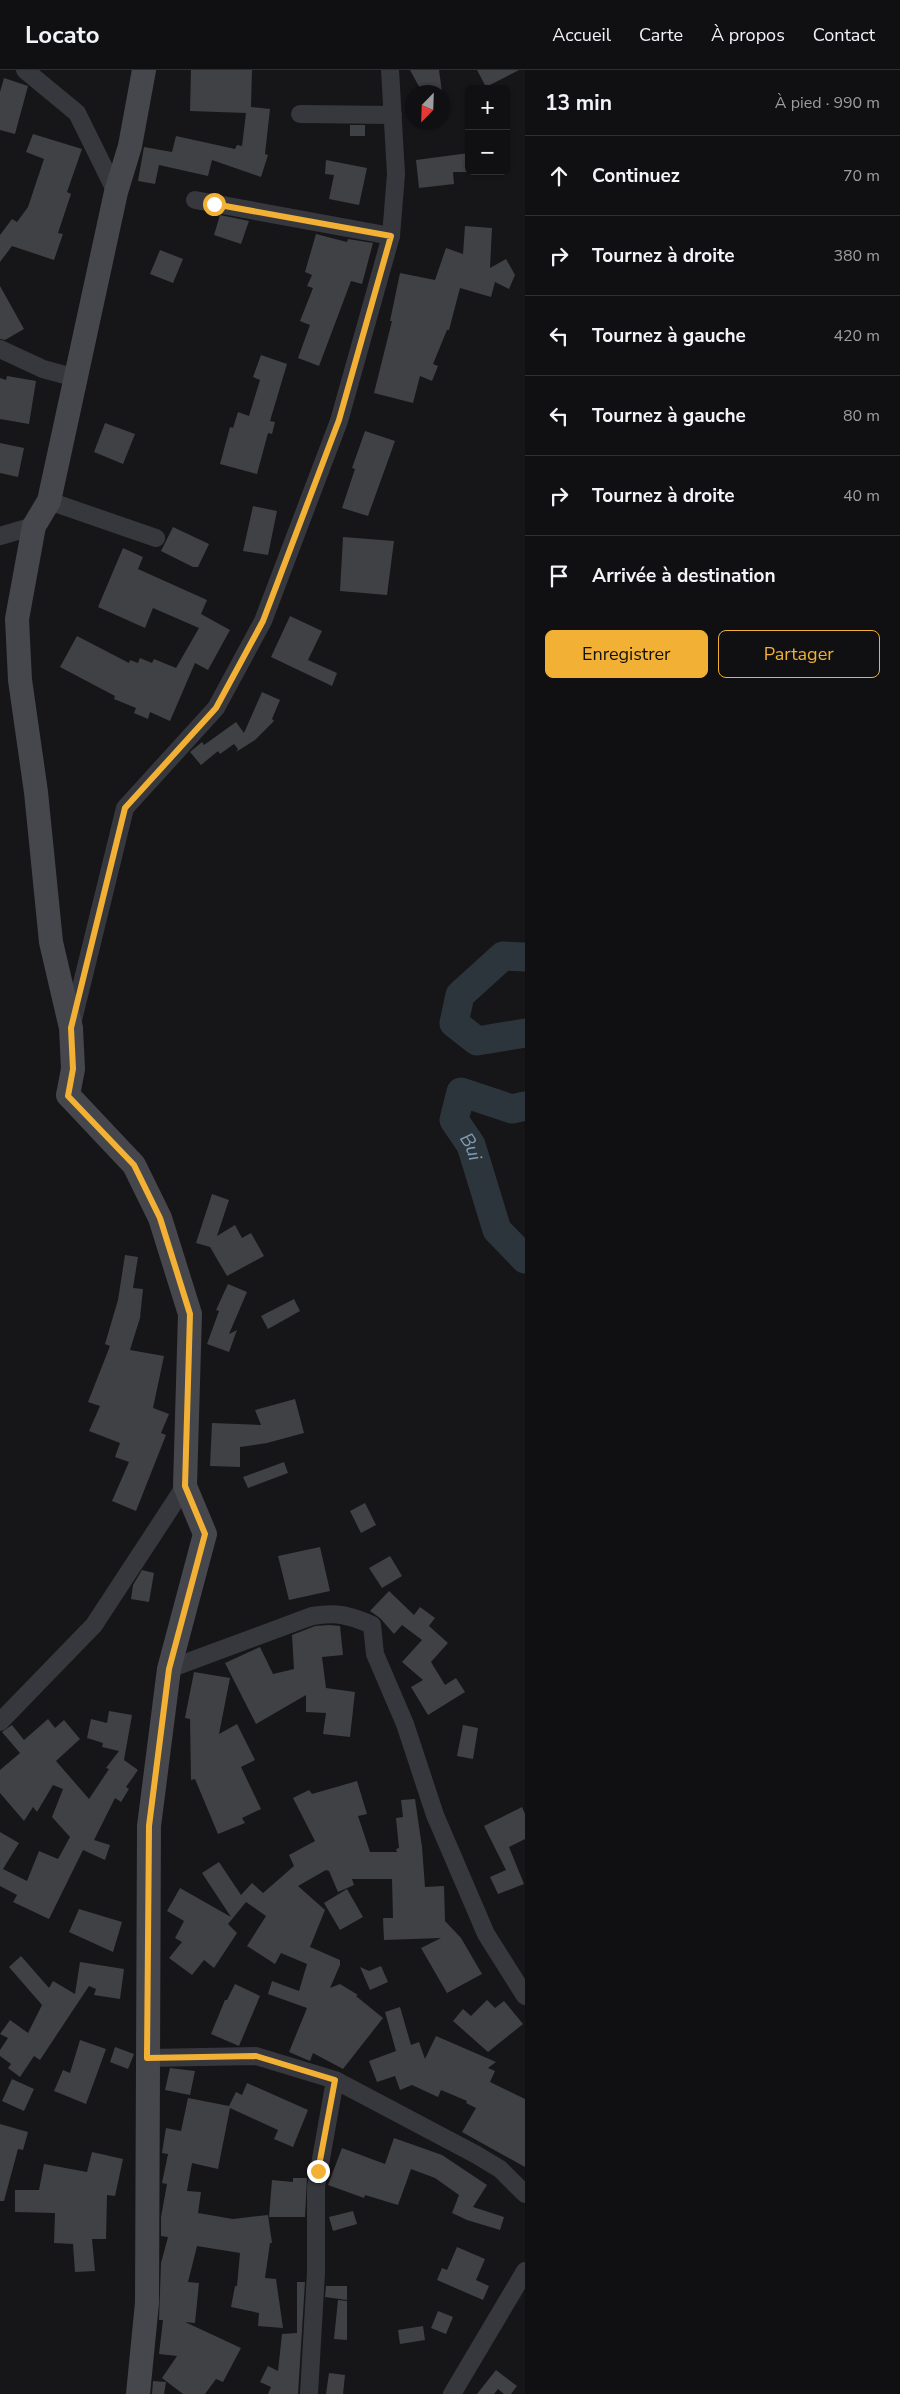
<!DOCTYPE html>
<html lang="fr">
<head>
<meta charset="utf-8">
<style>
  :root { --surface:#101012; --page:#19191b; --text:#f1f3f6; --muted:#9c9d9f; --line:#303032; --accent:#f2b134 }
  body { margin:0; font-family:"Nunito Sans",sans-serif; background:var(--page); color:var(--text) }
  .controls { position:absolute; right:15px; top:15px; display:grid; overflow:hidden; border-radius:8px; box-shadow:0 1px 4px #0004 }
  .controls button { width:45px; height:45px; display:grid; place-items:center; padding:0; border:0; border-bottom:1px solid var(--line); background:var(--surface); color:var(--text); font:25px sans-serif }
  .compass { position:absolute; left:405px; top:15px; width:45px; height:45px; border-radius:50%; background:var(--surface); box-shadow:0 1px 4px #0004; rotate:203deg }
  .stop { position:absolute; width:15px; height:15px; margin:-11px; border:4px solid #f2b134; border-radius:50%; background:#fff }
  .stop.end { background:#f2b134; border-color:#fff; box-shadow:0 1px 5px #0008 }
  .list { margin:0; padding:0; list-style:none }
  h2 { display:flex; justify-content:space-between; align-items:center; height:65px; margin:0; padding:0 20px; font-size:21px }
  h2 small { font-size:16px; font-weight:400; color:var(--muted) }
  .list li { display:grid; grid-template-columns:32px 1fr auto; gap:15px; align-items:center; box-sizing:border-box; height:80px; padding:0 20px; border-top:1px solid var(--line) }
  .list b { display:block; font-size:19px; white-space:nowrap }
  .list em { font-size:16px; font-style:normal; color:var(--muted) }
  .actions { display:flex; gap:10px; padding:15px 20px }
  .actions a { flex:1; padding:11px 0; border:1px solid var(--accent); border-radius:8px; text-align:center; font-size:18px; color:var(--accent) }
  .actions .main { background:var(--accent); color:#111 }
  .icon { flex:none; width:28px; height:28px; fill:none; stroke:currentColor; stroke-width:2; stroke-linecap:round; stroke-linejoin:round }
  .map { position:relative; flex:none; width:525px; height:2324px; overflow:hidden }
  header { display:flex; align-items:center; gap:30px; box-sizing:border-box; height:70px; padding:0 25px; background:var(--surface); border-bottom:1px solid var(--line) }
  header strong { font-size:24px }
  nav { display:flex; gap:28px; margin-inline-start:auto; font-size:18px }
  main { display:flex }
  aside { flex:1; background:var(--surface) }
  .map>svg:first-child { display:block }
</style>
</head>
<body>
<header>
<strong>Locato</strong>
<nav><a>Accueil</a><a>Carte</a><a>À propos</a><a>Contact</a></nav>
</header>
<main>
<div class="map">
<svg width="525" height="2324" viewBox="0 0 525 2324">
  <rect width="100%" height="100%" fill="#161618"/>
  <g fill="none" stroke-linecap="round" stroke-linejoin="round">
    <!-- river -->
    <g stroke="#2c353c" stroke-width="29">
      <path d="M525 887 503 886 460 925 454 953 477 971 525 963"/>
      <path id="s1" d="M525 1036 512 1039 461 1022 454 1050 471 1075 497 1160 525 1189"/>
    </g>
  </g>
  <!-- building -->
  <path fill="#404145" d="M191 0H252L251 37 270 39 265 84 268 85 261 107 212 90 208 106 159 95 155 114 138 111 144 77 172 82 176 66 235 79 237 75 242 76 246 43 190 41Z
    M410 0H439L442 22H422Z
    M477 0H519L486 17Z
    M4 8 28 16 15 64 0 60V22Z
    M350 55H365V66H350Z
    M33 64 82 79 67 122 71 124 58 163 63 164 54 190 12 176 0 192V165L12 149 17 152 28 137 44 89 26 82Z
    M469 83V102H453L454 114 419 118 416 90Z
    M326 90 367 98 359 135 329 129 334 105 325 104Z
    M220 145 249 151 241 174 214 165Z
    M465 156 492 158 490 198 506 189 515 205 509 219 495 212 491 227 460 218 449 260H447L433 294 438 296 432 311 420 306 413 333 374 323 392 251H390L400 203 435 210 446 178 463 184Z
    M316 164 347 172 348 169 373 173 362 214 351 211 319 296 298 288 310 255 300 251 313 218 307 216 312 205 305 202Z
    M160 180 183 189 173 213 150 204Z
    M0 216 24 259 5 270 0 269Z
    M261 285 287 294 270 351 275 352 272 364 268 363 257 404 220 394 230 357 233 358 238 342 249 346 260 310 253 307Z
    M7 306 36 311 29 354 0 349V308L6 310Z
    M105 353 135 364 123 394 94 382Z
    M365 361 395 371 368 446 342 438 355 399 352 398Z
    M0 373 24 378 18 407 0 403Z
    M253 436 277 441 268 485 243 481Z
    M173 457 209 474 198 497H193L161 481Z
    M343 467 394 471 387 525 340 521Z
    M123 478 143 487 138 499 207 530 201 544 230 560 208 600 195 593 170 651 150 642 148 649 134 643 136 638 114 629 115 626 60 597 77 566 129 593 130 590 138 593 140 588 152 593 154 589 176 598 199 558 153 538 145 558 98 537Z
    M290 546 322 561 308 590 337 603 332 616 271 587Z
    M262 622 280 630 272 649 274 651 255 670 236 682 238 679 234 674 220 684 218 681 201 695 190 682 202 672 204 675 236 652 244 663Z
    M212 1124 229 1130 217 1166 235 1155 242 1168 251 1163 264 1186 227 1206 210 1177 196 1173Z
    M125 1185 138 1187 133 1218 143 1219 140 1248 130 1280 164 1286 153 1338 169 1344 161 1363 166 1365 136 1441 112 1431 129 1392 115 1387 120 1373 89 1361 100 1336 88 1332 110 1276 105 1274 118 1230Z
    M228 1214 247 1222 229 1264 237 1260 229 1282 207 1274 219 1241 216 1240Z
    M294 1229 300 1241 268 1259 261 1246Z
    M295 1329 304 1363 267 1373 240 1377V1397L210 1396 212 1353 261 1355 255 1340Z
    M284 1392 288 1403 248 1418 243 1407Z
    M365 1433 376 1455 361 1463 350 1441Z
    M320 1477 330 1521 289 1530 278 1486Z
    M390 1486 402 1506 382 1518 369 1498Z
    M142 1500 154 1503 149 1532 131 1529 133 1515Z
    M389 1521 414 1545 420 1537 435 1548 429 1556 448 1573 431 1592 445 1615 456 1608 465 1622 428 1645 411 1617 423 1610 402 1592 422 1570 402 1555 394 1564 380 1548 370 1541Z
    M329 1555 340 1556 343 1585 322 1587 326 1618 355 1622 350 1667 323 1664 326 1643 306 1642V1625L256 1654 225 1593 260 1577 273 1604 294 1599 292 1565 315 1556Z
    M194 1602 230 1608 219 1664 237 1654 255 1690 241 1697 261 1739 242 1748 245 1753 218 1764 195 1709 191 1710 190 1649 185 1648Z
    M109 1641 132 1645 124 1690 138 1700 126 1717 129 1719 121 1732 115 1728 94 1770 110 1775 105 1790 83 1780 49 1849 13 1832 17 1825 0 1816V1762L19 1773 3 1799 27 1811 39 1781 58 1789 70 1767 52 1747 63 1719 53 1715 37 1742 33 1737 24 1751 0 1723V1700L20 1683 2 1662 12 1655 24 1670 48 1649 55 1658 64 1650 80 1669 56 1691 89 1729 109 1699 106 1698 119 1681 102 1677 103 1673 87 1668 91 1649 107 1653Z
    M463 1655 478 1658 473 1689 457 1686Z
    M357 1711 367 1744 358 1746 370 1782H397L396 1779 399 1778 396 1748 403 1747 401 1730 415 1729 422 1777 425 1817 444 1816 445 1851 461 1868 482 1904 447 1923 421 1878 441 1868 384 1870 383 1848H393L392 1809H352L354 1815 338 1822 329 1801 326 1800 298 1816 325 1840 310 1877 340 1890V1895L330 1918 340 1914 358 1925 356 1926 383 1948 343 1999 313 1983 310 1991 289 1982 307 1938 268 1924 272 1911 299 1921 307 1894 281 1883 275 1894 247 1876 266 1846 246 1832 228 1854 237 1863 214 1898 204 1890 192 1905 169 1888 182 1872 175 1868 184 1851 167 1841 180 1818 231 1847 202 1803 219 1792 241 1825 252 1813 263 1823 294 1796 289 1785 315 1771 293 1728 309 1720 312 1724Z
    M522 1737 525 1744V1769L509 1777 524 1814 498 1824 490 1807 506 1800 484 1756Z
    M347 1819 363 1847 340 1860 324 1833Z
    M79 1839 122 1852 113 1882 69 1862Z
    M21 1886 49 1918 53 1911 75 1924 80 1892 124 1899 120 1929 94 1925 96 1919 89 1916 40 1990 34 1986 20 2007 8 1998 11 1994 0 1986V1980L8 1968 0 1964 10 1950 28 1963 42 1935 9 1897Z
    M381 1896 388 1912 370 1920 360 1897 369 1901Z
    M235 1914 260 1926 239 1976 211 1964 225 1930H227Z
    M487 1930 495 1938 504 1931 523 1954 488 1982 453 1951 463 1939 471 1946Z
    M400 1937 411 1975 419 1972 425 1989 436 1966 496 1992 488 1998 495 2001 490 2012 525 2029V2097L462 2062 476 2038 466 2033 467 2031 441 2020 438 2027 412 2015 400 2020 395 2006 377 2012 369 1991 396 1981 385 1942Z
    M80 1970 106 1979 86 2034 54 2021 63 2000 70 2003Z
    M115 1977 134 1984 128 1999 110 1992Z
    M170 1998 195 2001 190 2025 165 2020Z
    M12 2009 34 2019 24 2041 2 2031Z
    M247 2013 308 2040 293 2077 274 2069 278 2060 230 2038 218 2099 192 2093 187 2121 201 2122 198 2143 233 2149 268 2145 272 2173H270L265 2208 276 2209 283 2258 258 2256 259 2243 231 2237 235 2216H237L240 2183 197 2176 188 2212 199 2213 195 2253 185 2252 241 2278 223 2312 216 2309 205 2324H183L162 2308 177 2286 159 2284 163 2250H159L161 2193 168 2167 161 2166V2147L167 2114 162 2113 168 2084 162 2083 166 2058 181 2061 188 2028 229 2036 236 2022 242 2025Z
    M0 2054 28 2062 23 2080 18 2079 4 2131H0Z
    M394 2068 442 2085 487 2115 473 2137 504 2147 500 2160 467 2150 452 2143 459 2125 435 2108 411 2099 398 2135 365 2125 364 2128 328 2115 342 2078 385 2094Z
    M92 2082 123 2089 115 2126 107 2125 106 2169H92L95 2201 75 2202 73 2174 54 2173 55 2143 15 2142V2120H39L44 2094 87 2102Z
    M293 2108H307L305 2147H269L272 2110 293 2112Z
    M353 2141 357 2154 333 2161 329 2147Z
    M457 2177 485 2189 476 2210 489 2216 483 2230 437 2210 442 2198 447 2200Z
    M297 2212H305L298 2324H268L271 2317 260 2312 268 2296 278 2301 282 2264 297 2263Z
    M326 2216H347V2230L325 2227Z
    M338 2230 347 2231V2270L334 2269Z
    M438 2241 453 2247 446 2264 431 2258Z
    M423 2256 425 2270 400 2274 398 2260Z
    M496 2300 517 2316 511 2324H504L498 2319 494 2324H477Z
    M329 2303 345 2305 343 2324H326Z
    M153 2311 166 2312 164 2324H152Z"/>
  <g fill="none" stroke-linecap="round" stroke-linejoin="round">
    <!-- street -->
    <path stroke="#37383d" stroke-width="18" d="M25 0 77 43 116 122
      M300 44 393 45
      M195 130 391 166
      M0 279 43 299 76 308
      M49 431 156 468
      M0 466 34 456
      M72 954 125 738 216 638 263 551 339 351 391 166 396 104 390 0
      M169 1599 312 1546C337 1542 349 1545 372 1555L375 1584 405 1654 435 1745 486 1864 525 1926
      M0 1652 94 1555 185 1416
      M147 1988 256 1986 335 2010 475 2084 500 2099 525 2124
      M309 2324 316 2202V2117L335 2010
      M452 2324 525 2201"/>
    <!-- secondary -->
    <path stroke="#45474d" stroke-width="24" d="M138 2324 147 2233 149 1756 169 1599 205 1464 185 1416 190 1244 160 1148 134 1095 68 1025 73 999 71 958 51 872 36 722 20 610 17 549 34 456 49 431 116 122 130 76 144 0"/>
  </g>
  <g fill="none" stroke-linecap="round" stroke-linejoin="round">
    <!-- route -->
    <path stroke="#f2b134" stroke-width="6" d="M214 134 391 166 339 350 263 551 216 638 125 738 71 958 73 999 68 1026 134 1095 160 1148 190 1244 185 1416 205 1464 169 1599 149 1756 147 1988 256 1986 335 2010 318 2101"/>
  </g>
  <g text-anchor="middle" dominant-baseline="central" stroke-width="4" stroke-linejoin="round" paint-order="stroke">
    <!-- water labels -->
    <g font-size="19" font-style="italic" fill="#7f9bb3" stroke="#111113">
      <text stroke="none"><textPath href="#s1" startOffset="128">Bui</textPath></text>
    </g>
  </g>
</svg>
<div class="controls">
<button>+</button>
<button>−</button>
</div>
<svg class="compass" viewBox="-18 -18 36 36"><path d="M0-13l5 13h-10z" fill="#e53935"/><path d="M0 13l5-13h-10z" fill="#9c9d9f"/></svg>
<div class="stop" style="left:214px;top:134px"></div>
<div class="stop end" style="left:318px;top:2101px"></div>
</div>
<aside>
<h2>13 min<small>À pied · 990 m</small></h2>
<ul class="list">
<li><svg class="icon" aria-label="ahead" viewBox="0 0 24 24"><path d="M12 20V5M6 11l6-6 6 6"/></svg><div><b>Continuez</b></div><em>70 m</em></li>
<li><svg class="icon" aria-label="right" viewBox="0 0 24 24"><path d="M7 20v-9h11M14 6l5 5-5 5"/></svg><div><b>Tournez à droite</b></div><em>380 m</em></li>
<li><svg class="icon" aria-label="left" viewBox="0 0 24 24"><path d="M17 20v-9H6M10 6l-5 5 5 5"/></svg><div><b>Tournez à gauche</b></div><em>420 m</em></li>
<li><svg class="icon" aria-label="left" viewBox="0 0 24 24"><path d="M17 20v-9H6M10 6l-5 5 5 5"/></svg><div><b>Tournez à gauche</b></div><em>80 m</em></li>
<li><svg class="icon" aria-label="right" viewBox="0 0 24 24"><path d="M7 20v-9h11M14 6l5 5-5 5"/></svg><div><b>Tournez à droite</b></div><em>40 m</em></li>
<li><svg class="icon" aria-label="arrive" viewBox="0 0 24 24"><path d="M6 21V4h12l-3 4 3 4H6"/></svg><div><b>Arrivée à destination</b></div></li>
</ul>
<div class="actions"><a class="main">Enregistrer</a><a>Partager</a></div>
</aside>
</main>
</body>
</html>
